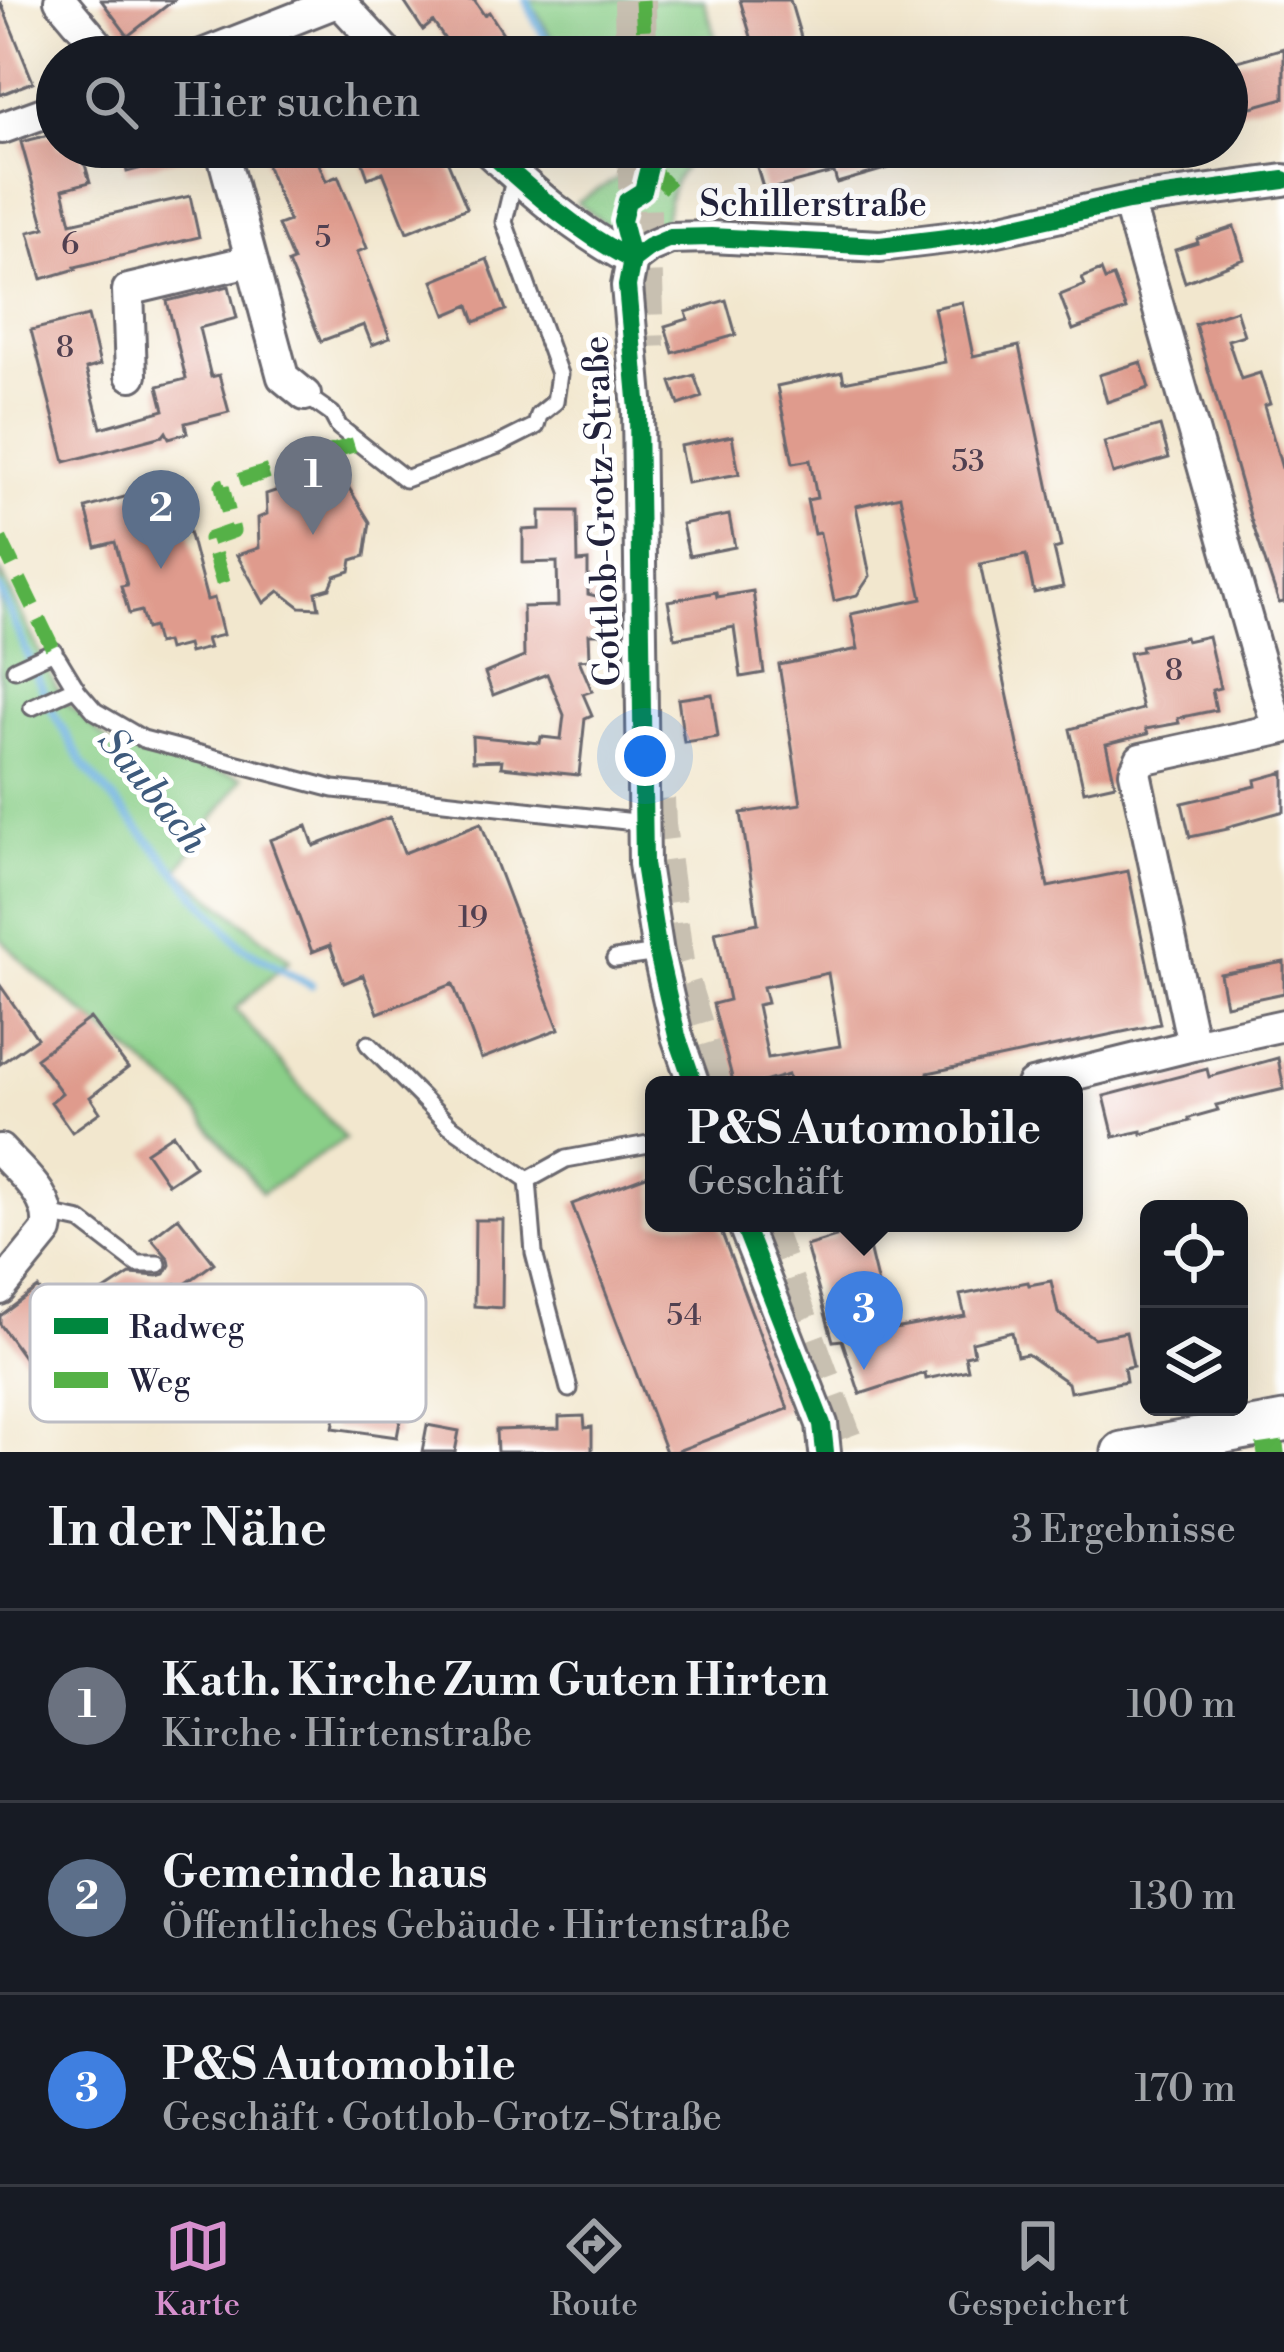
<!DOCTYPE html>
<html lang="de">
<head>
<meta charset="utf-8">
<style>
  :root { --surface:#171b24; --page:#242831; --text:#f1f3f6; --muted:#9ea1a6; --line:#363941; --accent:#d690ce }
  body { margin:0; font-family:"Libre Bodoni",serif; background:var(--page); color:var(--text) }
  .controls { position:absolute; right:36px; bottom:36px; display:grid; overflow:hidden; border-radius:18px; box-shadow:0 12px 48px #0002 }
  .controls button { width:108px; height:108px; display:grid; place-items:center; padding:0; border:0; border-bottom:3px solid var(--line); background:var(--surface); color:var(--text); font:60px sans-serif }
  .you { position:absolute; left:645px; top:756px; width:42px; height:42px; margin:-30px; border:9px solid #fff; border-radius:50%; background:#1a73e8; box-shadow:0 0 0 18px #1a73e833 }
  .badge { display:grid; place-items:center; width:78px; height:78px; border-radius:50%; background:var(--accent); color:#fff; font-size:39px; font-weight:700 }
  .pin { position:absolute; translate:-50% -99px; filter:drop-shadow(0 3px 6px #0008) }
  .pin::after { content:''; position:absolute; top:63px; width:42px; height:36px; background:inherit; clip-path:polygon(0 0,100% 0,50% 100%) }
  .popup { position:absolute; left:645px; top:1076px; width:438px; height:156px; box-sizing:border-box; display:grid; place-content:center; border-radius:18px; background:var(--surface); filter:drop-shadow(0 3px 9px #0005); font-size:39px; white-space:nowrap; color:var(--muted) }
  .popup b { font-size:45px; color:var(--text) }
  .popup::after { content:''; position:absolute; left:50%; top:100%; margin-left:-24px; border:24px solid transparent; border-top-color:var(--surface) }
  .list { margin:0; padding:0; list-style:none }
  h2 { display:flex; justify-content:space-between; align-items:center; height:156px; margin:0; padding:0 48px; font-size:51px }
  h2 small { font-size:39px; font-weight:400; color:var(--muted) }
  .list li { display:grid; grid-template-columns:78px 1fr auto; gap:36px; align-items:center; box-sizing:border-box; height:192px; padding:0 48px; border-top:3px solid var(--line) }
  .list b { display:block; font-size:45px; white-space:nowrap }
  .list p { margin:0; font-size:39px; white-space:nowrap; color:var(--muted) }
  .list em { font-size:39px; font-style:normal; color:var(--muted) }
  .icon { flex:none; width:66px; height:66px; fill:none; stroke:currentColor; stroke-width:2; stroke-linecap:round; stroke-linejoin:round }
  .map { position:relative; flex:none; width:1284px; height:1452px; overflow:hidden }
  .search { position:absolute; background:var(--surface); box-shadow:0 12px 48px #0002; left:36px; right:36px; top:36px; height:132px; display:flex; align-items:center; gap:30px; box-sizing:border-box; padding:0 42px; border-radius:66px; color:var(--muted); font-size:45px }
  .sheet { height:732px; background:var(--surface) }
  nav { display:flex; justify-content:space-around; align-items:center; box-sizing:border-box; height:168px; border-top:3px solid var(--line); background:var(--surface); font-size:33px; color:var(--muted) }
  nav a { display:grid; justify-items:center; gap:6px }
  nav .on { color:var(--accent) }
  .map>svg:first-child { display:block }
</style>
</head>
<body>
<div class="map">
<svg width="1284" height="1452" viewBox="0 0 1284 1452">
  <rect width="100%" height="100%" fill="#fff"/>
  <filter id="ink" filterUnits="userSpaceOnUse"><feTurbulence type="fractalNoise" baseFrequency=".00833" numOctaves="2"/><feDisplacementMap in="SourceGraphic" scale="24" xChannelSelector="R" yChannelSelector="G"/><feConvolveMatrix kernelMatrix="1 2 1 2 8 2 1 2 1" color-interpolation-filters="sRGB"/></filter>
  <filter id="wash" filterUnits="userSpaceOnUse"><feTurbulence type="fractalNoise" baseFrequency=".004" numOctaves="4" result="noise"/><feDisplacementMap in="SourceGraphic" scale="48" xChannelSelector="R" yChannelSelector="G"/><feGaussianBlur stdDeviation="2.7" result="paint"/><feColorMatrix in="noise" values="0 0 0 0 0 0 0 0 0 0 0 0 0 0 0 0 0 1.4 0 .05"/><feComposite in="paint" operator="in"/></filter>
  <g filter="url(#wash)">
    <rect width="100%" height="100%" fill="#f2e7ce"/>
    <!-- green -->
    <path fill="#8acf88" stroke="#567862" stroke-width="3" d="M529 0H704L721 57H563Z
      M625 147H702C675 175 669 185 665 225L633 246 577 202 626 173Z
      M0 570 62 699 115 748 243 777 178 870 290 960 235 1009 345 1139 262 1193 185 1097 29 968 0 938Z"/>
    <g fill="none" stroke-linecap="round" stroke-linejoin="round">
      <!-- stream -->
      <path stroke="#67aede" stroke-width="8" d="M527 0 536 22 557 57
        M626 147 632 175
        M0 589 50 707 85 767 242 947 311 985"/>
    </g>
    <g id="blocks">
      <!-- building -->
      <path fill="#df9b8d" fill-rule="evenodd" d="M101 0H174L128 36Z
        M403 0H474L484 15 489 12 508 41 484 57H457L433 22 423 30Z
        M740 0H790L803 44 757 57Z
        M1 3 33 82 0 95V4Z
        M1284 48V98L1227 114V64Z
        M57 133V147H80L90 182 63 189 71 223 190 196 199 237 75 267 76 269 42 279 29 232 45 228 21 142Z
        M121 147H195L196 154 127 172Z
        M293 147H312L326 181 338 176 367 248 357 252 390 338 372 345 364 325 321 341 288 263 293 261 278 225 289 221 264 159Z
        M357 147H428L433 160 445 155 467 208 407 232 383 172 368 178Z
        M751 147H940L941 153 837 183 834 172 764 191Z
        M1234 227 1244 259 1185 282 1175 250 1198 243 1197 239Z
        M487 259 506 310 475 322 469 305 446 315 433 281Z
        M1101 270 1105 280 1113 277 1126 310 1073 330 1060 295 1085 285 1082 278Z
        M229 286 237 318 199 328 211 377 219 375 229 412 185 423 187 433 169 438 166 432 163 436 65 462 31 330 88 316 100 365 86 369 101 428 164 410 158 386 186 379 167 301Z
        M726 300 736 335 673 353 665 326 688 319 686 312Z
        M962 302 973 356 1019 346 1061 547 1054 549 1063 587 1034 593 1026 555 980 564 1048 887 1128 871 1160 1024 928 1073 930 1085H790L788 1075 754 1085H734L713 1004 729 1000 715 932 758 923 741 813 801 804 779 665 858 649 851 614 922 599 900 496 856 506 870 576 857 595 834 601 820 533 814 534 807 500 817 498 810 460 793 463 777 386 842 372 844 382 945 362 934 308ZM828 973 840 1046 768 1058 757 1005 767 1003 763 987Z
        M1236 310 1244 335 1228 340 1241 379 1260 373 1270 404 1264 406 1284 475V602L1279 603 1251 519 1195 324Z
        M1141 362 1149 388 1107 402 1099 375Z
        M694 375 702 397 679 405 671 382Z
        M1160 426 1169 458 1113 474 1104 442Z
        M732 436 739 474 687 483 680 446Z
        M344 480 370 522 365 556 352 560 350 571 335 576 330 588 316 592 319 608 300 607 279 591 264 603 237 555 259 548 258 518 267 514 266 494 281 489 288 496Z
        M176 482 207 600 214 598 223 635 206 639 209 648 189 653 187 645 168 650 166 642 157 644 153 627 146 629 141 611 129 614 121 586 127 585 115 542 96 547 86 508Z
        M540 511H577L578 562 588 561V594L608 599V634H589L590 659 579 660 592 691 583 694 592 715 585 718 579 775 501 767 502 760 473 761 472 736 540 743 541 737 561 739 564 715 547 674 493 695 485 673 524 657 523 607 558 606 557 562 523 563V530L540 529Z
        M729 515 735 547 689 556 682 524Z
        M753 591 764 673 741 677 734 627 675 638 668 601 716 592 717 597Z
        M1208 636 1220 688 1212 690 1216 710 1178 718 1179 723 1146 729 1148 734 1106 744 1115 784 1084 791 1070 729 1142 709 1129 653 1142 651 1141 646 1185 637 1186 641Z
        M712 694 718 737 684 742 678 699Z
        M1284 772V811L1227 827 1228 829 1190 837 1182 803 1256 786 1255 780Z
        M390 817 404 853 481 823 559 1029 481 1059 453 984 378 1013 363 975 344 983 330 945 312 952 270 840 307 826 314 846Z
        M1284 962V993L1226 1005 1220 974Z
        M0 985 37 1038 0 1064Z
        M90 1018 128 1068 90 1097 100 1112 72 1132 51 1102 62 1093 36 1058Z
        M1278 1058 1284 1089 1216 1105 1218 1110 1189 1118 1190 1121 1142 1134V1131L1114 1137 1104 1096 1207 1069 1209 1077Z
        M173 1134 195 1166 168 1184 146 1152Z
        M654 1173V1223H718L788 1409 675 1452H666L572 1204Z
        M178 1217 214 1263 180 1288 176 1284 114 1325 95 1297 130 1274 158 1276 165 1274 170 1265 169 1259 151 1238Z
        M475 1220H503L502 1308 474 1306Z
        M833 1223H863L889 1330 965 1316 960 1295 1028 1282 1029 1285 1051 1281 1058 1313 1094 1338 1126 1332 1133 1366 1124 1368 1126 1381 1070 1392 1068 1383 1027 1354 1017 1356 1012 1332 972 1342 974 1354 965 1356 968 1370 926 1379 925 1373 860 1394 842 1340 833 1341 806 1246 836 1237Z
        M38 1288 70 1332 28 1363 0 1324V1316Z
        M382 1352 412 1357 397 1437 333 1428 338 1401 345 1403 349 1382 376 1387Z
        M584 1416 585 1428 592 1427V1452H497L496 1430 559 1428V1417Z
        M427 1425 459 1431 455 1452H422Z"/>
    </g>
  </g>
  <g filter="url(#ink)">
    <use href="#blocks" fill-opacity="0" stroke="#6b676e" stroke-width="3"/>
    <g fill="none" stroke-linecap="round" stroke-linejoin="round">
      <!-- secondary-tunnel -->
      <path stroke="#c8c0b1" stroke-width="42" stroke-dasharray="42 21" stroke-linecap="butt" d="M635 0 636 57
        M638 147 644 347
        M654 799 655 825 673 963 710 1085
        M761 1223 846 1452"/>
      <defs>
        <path id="service" d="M305 395 332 414 339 427 405 479 496 446 536 426 539 415 555 402 559 374 504 222 515 176
          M57 657 77 690 95 711 143 739 334 789 644 823
          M15 669 54 651
          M32 707 76 687
          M615 959 658 953
          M368 1044 449 1125 528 1180
          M49 1214 81 1221 137 1264H158
          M569 1389 534 1253 528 1180 566 1159 654 1143"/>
        <path id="minor" d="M60 0 108 57
          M338 0 391 57
          M197 57 339 1
          M2 128 57 108
          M221 147 283 377 305 395
          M484 147C529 189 577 232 632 260
          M1128 201 1278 729
          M632 260 627 286 638 410 644 864 658 953 677 1036 694 1085
          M632 260 649 247 670 238 711 237 880 246 980 234 1128 201 1284 180
          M131 375 128 290 250 261
          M1193 1045 1135 772 1141 759 1284 728
          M1032 1085 1193 1045 1284 1025
          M0 1150C20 1172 55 1199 47 1231L0 1289
          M743 1223 822 1424 825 1452"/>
        <path id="tertiary" d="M1122 1452 1284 1422"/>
      </defs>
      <!-- service casing -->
      <use href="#service" stroke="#6b676e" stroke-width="21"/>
      <!-- minor casing -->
      <use href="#minor" stroke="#6b676e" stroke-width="36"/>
      <!-- tertiary casing -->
      <use href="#tertiary" stroke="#6b676e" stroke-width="45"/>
      <!-- service -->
      <use href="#service" stroke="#fff" stroke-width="15"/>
      <!-- minor -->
      <use href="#minor" stroke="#fff" stroke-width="30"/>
      <!-- tertiary -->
      <use href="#tertiary" stroke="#fff" stroke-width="39"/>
      <!-- quiet -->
      <path stroke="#55b146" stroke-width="15" stroke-dasharray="30 15" stroke-linecap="butt" d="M642 0 645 57
        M649 167 675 194
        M0 539 57 657
        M223 583 210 539 233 531 222 486 359 443
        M1257 1452 1284 1448"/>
      <defs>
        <path id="cycleway" d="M484 147C529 189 577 232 632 260
          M648 147 649 167 643 191 627 201 622 221 632 260 627 286 638 410 644 864 658 953 677 1036 694 1085
          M632 260 649 247 670 238 711 237 880 246 980 234 1128 201 1284 180
          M743 1223 822 1424 825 1452"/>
      </defs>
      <!-- cycleway casing -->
      <use href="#cycleway" stroke="#fff" stroke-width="26"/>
      <!-- cycleway -->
      <use href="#cycleway" stroke="#00873e" stroke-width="18"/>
    </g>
  </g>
  <g text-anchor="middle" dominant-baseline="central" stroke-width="10" stroke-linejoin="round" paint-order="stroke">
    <!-- number labels -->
    <g font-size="30" fill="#514050">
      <text x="323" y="238">5</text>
      <text x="70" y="245">6</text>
      <text x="65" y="348">8</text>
      <text x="968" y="462">53</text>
      <text x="1174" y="671">8</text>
      <text x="473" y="918">19</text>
      <text x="684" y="1316">54</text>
    </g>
    <!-- street labels -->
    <g font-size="36" fill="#22223b" stroke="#fff">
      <text x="813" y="205">Schillerstraße</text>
      <text transform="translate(603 511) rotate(-92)">Gottlob-Grotz-Straße</text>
    </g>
    <!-- water labels -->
    <g font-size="39" font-style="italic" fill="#3e5a7c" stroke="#fff">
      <text transform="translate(152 791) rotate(51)">Saubach</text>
    </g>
  </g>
  <!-- legend -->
  <rect x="30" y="1284" width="396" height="138" rx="18" fill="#fff" stroke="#bdbdc4" stroke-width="3"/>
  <rect x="54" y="1318" width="54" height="16" fill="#00873e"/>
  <rect x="54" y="1372" width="54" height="16" fill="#55b146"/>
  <g font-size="33" fill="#22223b">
    <text x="129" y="1338">Radweg</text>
    <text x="129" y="1392">Weg</text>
  </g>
</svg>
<div class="controls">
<button><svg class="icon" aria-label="locate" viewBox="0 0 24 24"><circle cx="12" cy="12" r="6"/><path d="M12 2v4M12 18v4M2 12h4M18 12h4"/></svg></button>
<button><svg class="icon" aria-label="layers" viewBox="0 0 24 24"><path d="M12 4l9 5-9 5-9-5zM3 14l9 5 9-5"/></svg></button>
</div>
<div class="you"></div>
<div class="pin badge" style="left:313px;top:535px;background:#6b7280">1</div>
<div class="pin badge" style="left:161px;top:569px;background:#5c6f8a">2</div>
<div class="pin badge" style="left:864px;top:1370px;background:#3f7fe0">3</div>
<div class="popup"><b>P&amp;S Automobile</b>Geschäft</div>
<div class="search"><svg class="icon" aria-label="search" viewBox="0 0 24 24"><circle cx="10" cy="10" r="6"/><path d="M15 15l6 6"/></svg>Hier suchen</div>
</div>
<section class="sheet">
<h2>In der Nähe<small>3 Ergebnisse</small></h2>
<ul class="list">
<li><span class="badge" style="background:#6b7280">1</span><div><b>Kath. Kirche Zum Guten Hirten</b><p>Kirche · Hirtenstraße</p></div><em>100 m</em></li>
<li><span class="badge" style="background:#5c6f8a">2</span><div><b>Gemeinde haus</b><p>Öffentliches Gebäude · Hirtenstraße</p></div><em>130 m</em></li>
<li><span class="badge" style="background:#3f7fe0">3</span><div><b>P&amp;S Automobile</b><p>Geschäft · Gottlob-Grotz-Straße</p></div><em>170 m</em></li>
</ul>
</section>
<nav>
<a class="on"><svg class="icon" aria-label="map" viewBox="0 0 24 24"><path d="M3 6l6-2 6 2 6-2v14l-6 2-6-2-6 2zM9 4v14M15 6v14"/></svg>Karte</a>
<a><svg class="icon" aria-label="directions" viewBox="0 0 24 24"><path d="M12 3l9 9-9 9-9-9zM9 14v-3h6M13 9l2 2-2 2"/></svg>Route</a>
<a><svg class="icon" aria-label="saved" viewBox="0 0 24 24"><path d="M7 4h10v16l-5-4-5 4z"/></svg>Gespeichert</a>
</nav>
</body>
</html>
